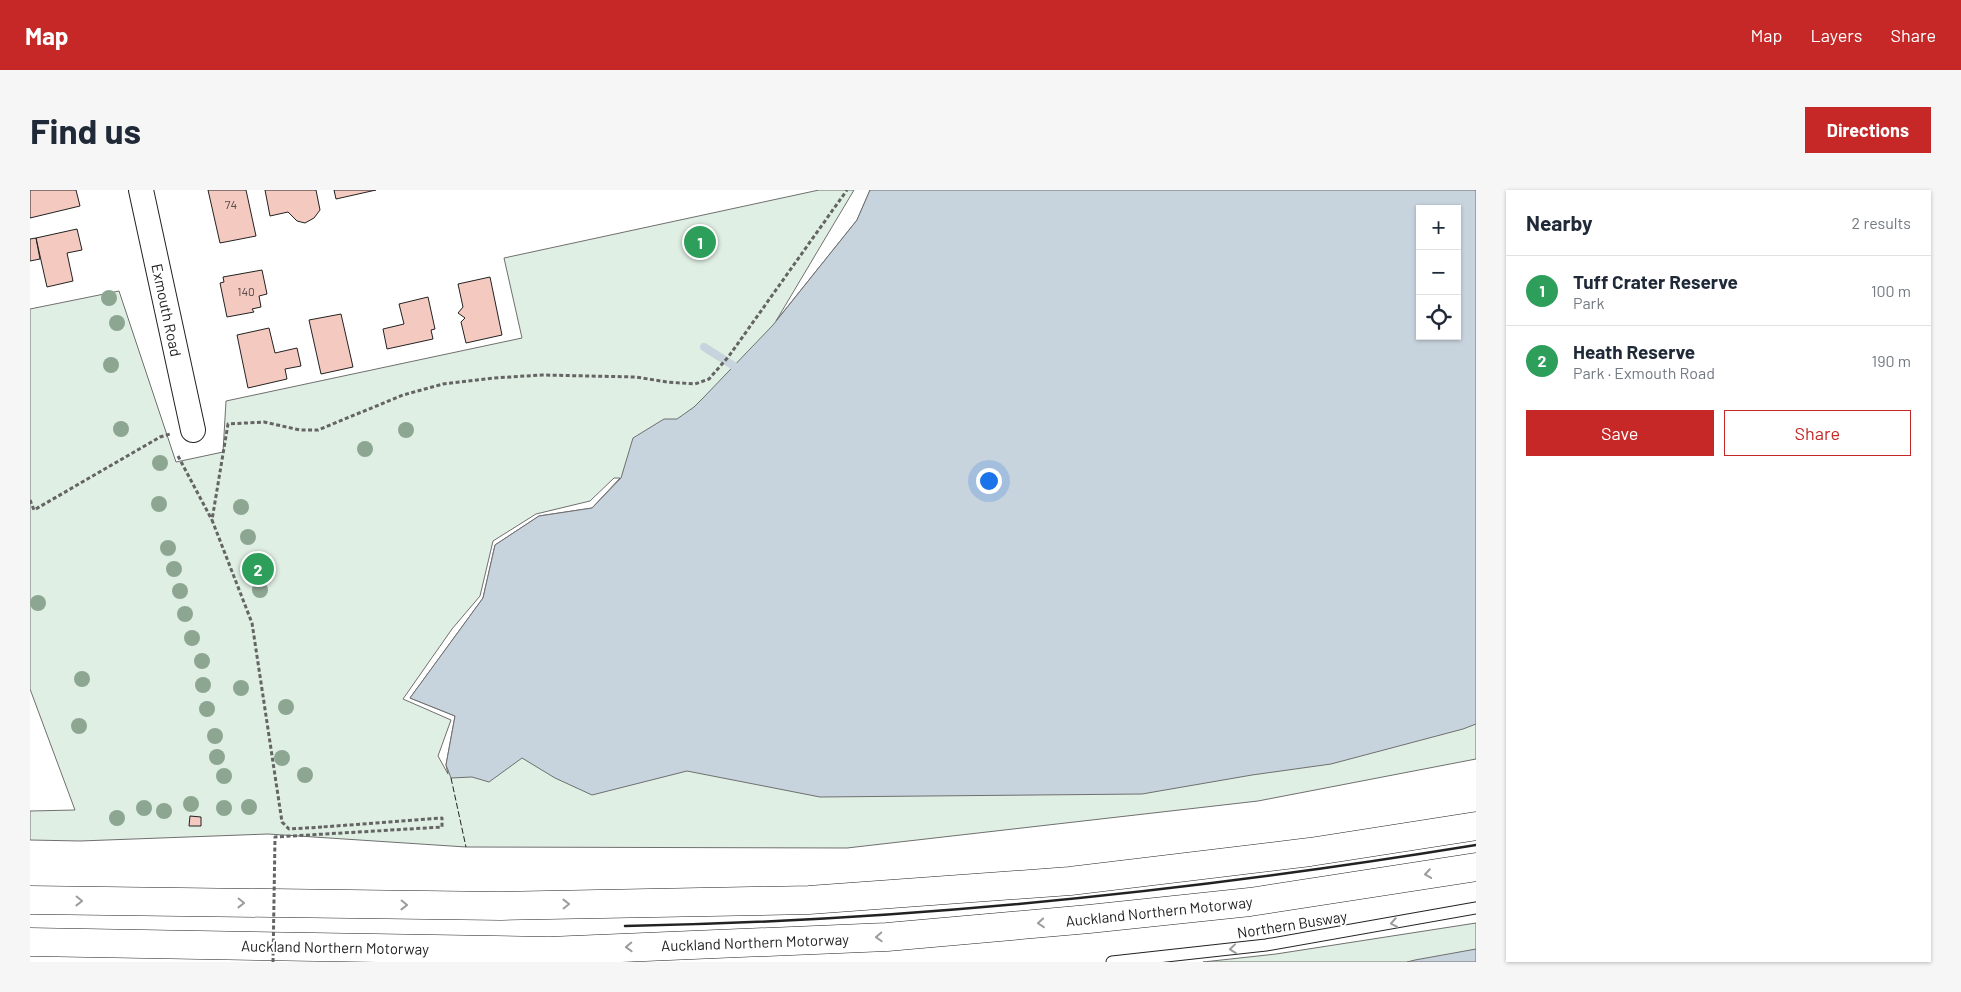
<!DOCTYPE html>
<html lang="en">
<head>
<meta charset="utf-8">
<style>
  :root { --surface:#fff; --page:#f6f6f7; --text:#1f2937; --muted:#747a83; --line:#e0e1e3; --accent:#c62828 }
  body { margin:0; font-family:Barlow,sans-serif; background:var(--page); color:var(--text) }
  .controls { position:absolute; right:15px; top:15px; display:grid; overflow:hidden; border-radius:0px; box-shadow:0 1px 4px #0004 }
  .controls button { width:45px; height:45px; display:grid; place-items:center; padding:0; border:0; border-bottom:1px solid var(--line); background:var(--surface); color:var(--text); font:25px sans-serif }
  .you { position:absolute; left:958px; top:290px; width:18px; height:18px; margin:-12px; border:4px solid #fff; border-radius:50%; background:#1a73e8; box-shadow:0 0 0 8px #1a73e833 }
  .badge { display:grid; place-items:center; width:32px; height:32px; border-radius:50%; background:var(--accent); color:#fff; font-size:16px; font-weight:700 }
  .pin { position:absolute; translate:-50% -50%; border:2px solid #fff; box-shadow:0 1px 5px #0006 }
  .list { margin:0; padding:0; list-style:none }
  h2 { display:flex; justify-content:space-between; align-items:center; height:65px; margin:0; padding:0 20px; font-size:21px }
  h2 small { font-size:16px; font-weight:400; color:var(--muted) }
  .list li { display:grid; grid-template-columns:32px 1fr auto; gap:15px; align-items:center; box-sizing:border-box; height:70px; padding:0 20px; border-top:1px solid var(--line) }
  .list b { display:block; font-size:19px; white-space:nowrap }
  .list p { margin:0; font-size:16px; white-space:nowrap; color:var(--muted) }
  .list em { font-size:16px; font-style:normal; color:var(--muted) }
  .actions { display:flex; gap:10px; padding:15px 20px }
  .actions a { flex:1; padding:11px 0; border:1px solid var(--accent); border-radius:0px; text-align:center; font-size:18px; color:var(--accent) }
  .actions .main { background:var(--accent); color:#fff }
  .icon { flex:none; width:28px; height:28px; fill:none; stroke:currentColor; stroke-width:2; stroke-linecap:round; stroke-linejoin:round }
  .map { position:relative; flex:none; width:1446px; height:772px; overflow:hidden; border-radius:0px }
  header { display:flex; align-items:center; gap:30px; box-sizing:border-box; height:70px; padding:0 25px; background:var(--accent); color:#fff }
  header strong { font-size:24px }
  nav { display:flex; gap:28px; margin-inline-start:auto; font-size:18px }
  .intro { display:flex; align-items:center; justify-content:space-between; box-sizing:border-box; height:120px; padding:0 30px }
  h1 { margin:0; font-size:35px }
  .button { padding:12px 22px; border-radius:0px; background:var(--accent); color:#fff; font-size:18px; font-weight:700 }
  main { display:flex; gap:30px; padding:0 30px }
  aside { flex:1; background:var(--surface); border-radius:0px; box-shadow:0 1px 4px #0004 }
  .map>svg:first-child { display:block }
</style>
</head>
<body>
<header>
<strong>Map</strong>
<nav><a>Map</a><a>Layers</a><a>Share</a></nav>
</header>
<div class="intro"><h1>Find us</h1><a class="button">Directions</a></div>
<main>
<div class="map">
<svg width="1446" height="772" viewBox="0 0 1446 772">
  <rect width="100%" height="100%" fill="#fff"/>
  <!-- green -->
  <path fill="#e0efe3" stroke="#6f6f6f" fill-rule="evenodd" d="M789 0H824L746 131 827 30 840 0H1325L1446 479V569L1228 611 817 658 436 657 238 644 50 651 0 650V621L45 620 0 499V119L89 101 146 272 193 262 196 211 492 148 474 68ZM584 288H590L562 318 509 326 465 355 453 408 380 508 425 526 416 575 418 584 408 566 421 530 373 509 422 439 450 406 463 351 506 324 560 311Z
    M1446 733V772H1173L1246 764Z"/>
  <!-- water -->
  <path fill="#c7d3dd" stroke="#6f6f6f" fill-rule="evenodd" d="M840 0H1446V534L1433 539 1301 574 1222 585 1112 604 790 607 657 581 562 605 525 588 492 568 459 592 442 587 421 588 416 575 425 526 380 508 453 408 465 355 509 326 562 318 591 288 603 248 634 229H647L664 217 674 207 743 135 827 30ZM1390 19H1427V146H1390Z
    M1446 759V772H1377L1385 770Z"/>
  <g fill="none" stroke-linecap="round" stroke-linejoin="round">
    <!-- stream -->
    <path stroke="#c7d3dd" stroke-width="8" d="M674 157 704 176"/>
  </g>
  <!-- building -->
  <path fill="#f3c9c0" stroke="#222" d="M0 0H46L50 16 0 28Z
    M178 0H216L226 46 190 53Z
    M235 0H286L290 20 284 28 275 33 267 31 258 22 240 26Z
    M304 0H346L306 9Z
    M47 39 52 60 37 63 43 91 17 97 6 48Z
    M6 48 10 69 0 71V49Z
    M232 80 237 104 229 106 231 117 222 119 224 122 197 127 190 93 194 92 193 87Z
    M460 87 472 145 436 153 431 132 435 128 428 123 433 117 428 94Z
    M398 107 405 139 401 140 403 149 357 159 353 139 374 134 369 114Z
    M311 124 323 177 291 184 279 130Z
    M239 138 245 163 267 158 271 176 255 179 257 189 218 198 207 145Z
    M160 626 171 627V636H159Z"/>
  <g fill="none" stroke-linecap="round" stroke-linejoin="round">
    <defs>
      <path id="service" d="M1082 772 1236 755 1446 718"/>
      <path id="minor" d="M111 0 163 240"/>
      <path id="motorway" d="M0 710 471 716 779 710 1040 691 1280 662 1446 636
        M0 752 519 761 857 747 1059 729 1220 712 1446 677"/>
    </defs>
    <!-- service casing -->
    <use href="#service" stroke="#222" stroke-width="13"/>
    <!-- minor casing -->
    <use href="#minor" stroke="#222" stroke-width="26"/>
    <!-- motorway casing -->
    <use href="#motorway" stroke="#222" stroke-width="29"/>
    <!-- path -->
    <path stroke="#646464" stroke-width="3" stroke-dasharray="4 2.5" stroke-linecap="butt" d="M148 266 182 330
      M0 310 4 320 130 247 140 244
      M292 637 259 639 252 632 222 433 182 330 198 234 234 232 270 240H288L373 205 413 194 464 188 512 185 606 187 637 192 665 194 679 189 699 166 817 0"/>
    <!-- service -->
    <use href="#service" stroke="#fff" stroke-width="11"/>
    <!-- minor -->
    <use href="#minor" stroke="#fff" stroke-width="24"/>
    <!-- motorway -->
    <use href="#motorway" stroke="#fff" stroke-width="28"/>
    <!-- path-bridge -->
    <path stroke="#646464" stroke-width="3" stroke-dasharray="4 2.5" stroke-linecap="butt" d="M243 772 245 647 412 637V628L292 637"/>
    <!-- fence -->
    <path stroke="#222" stroke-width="1" stroke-dasharray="6 2.5" stroke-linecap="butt" d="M421 588 436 657"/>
    <!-- wall -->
    <path stroke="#222" stroke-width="2.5" d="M595 736C880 731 1164 701 1446 655"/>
  </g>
  <!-- trees -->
  <g fill="#8da692">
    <circle cx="79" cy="108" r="8"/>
    <circle cx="87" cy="133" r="8"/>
    <circle cx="81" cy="175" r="8"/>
    <circle cx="91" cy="239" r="8"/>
    <circle cx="376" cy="240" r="8"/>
    <circle cx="335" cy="259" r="8"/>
    <circle cx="130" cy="273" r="8"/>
    <circle cx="129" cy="314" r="8"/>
    <circle cx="211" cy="317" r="8"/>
    <circle cx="218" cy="347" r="8"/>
    <circle cx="138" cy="358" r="8"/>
    <circle cx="224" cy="370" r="8"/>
    <circle cx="144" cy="379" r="8"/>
    <circle cx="230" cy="400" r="8"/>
    <circle cx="150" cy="401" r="8"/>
    <circle cx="8" cy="413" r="8"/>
    <circle cx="155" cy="424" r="8"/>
    <circle cx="162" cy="448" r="8"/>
    <circle cx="172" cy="471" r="8"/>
    <circle cx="52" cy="489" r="8"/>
    <circle cx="173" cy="495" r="8"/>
    <circle cx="211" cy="498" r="8"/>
    <circle cx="256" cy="517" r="8"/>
    <circle cx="177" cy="519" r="8"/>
    <circle cx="49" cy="536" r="8"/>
    <circle cx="185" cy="546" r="8"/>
    <circle cx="187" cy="567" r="8"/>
    <circle cx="252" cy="568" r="8"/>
    <circle cx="275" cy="585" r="8"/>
    <circle cx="194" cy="586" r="8"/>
    <circle cx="161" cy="614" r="8"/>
    <circle cx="219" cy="617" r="8"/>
    <circle cx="114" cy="618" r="8"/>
    <circle cx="194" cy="618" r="8"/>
    <circle cx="134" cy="621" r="8"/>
    <circle cx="87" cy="628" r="8"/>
  </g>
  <!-- one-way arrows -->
  <defs><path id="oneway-chevron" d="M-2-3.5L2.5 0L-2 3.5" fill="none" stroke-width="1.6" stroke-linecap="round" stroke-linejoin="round" transform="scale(1.25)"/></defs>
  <g stroke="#9c9c9c">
    <use href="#oneway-chevron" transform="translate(1398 684) rotate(171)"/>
    <use href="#oneway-chevron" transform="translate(49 711) rotate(1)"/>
    <use href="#oneway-chevron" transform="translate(211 713) rotate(1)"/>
    <use href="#oneway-chevron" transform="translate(536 714) rotate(-1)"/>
    <use href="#oneway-chevron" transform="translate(374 715) rotate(1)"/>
    <use href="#oneway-chevron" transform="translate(1011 733) rotate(175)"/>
    <use href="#oneway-chevron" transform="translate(1364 733) rotate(170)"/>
    <use href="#oneway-chevron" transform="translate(849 747) rotate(177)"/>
    <use href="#oneway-chevron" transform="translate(599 757) rotate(178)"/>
    <use href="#oneway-chevron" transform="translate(1203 759) rotate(174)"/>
  </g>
  <g text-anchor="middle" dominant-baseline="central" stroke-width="4" stroke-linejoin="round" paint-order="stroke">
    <!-- number labels -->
    <g font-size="12" fill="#564c4a">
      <text x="201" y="14">74</text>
      <text x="216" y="101">140</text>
    </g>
    <!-- street labels -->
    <g font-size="15" fill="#222" stroke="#fff">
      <text transform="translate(137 120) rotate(78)">Exmouth Road</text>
      <text transform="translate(1129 721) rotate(-6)">Auckland Northern Motorway</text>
      <text transform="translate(1262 734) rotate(-9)">Northern Busway</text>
      <text transform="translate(725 752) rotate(-2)">Auckland Northern Motorway</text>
      <text transform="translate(305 757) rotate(1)">Auckland Northern Motorway</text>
    </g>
  </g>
</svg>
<div class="controls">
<button>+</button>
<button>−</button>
<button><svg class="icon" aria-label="locate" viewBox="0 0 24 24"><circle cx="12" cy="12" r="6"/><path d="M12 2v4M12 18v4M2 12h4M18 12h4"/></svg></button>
</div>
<div class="you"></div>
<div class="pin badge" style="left:670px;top:52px;background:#2e9e5b">1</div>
<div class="pin badge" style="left:228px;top:379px;background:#2e9e5b">2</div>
</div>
<aside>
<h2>Nearby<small>2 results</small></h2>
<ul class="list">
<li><span class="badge" style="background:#2e9e5b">1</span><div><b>Tuff Crater Reserve</b><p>Park</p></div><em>100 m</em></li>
<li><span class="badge" style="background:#2e9e5b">2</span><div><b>Heath Reserve</b><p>Park · Exmouth Road</p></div><em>190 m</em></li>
</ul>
<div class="actions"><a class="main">Save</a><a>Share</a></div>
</aside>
</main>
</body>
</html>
